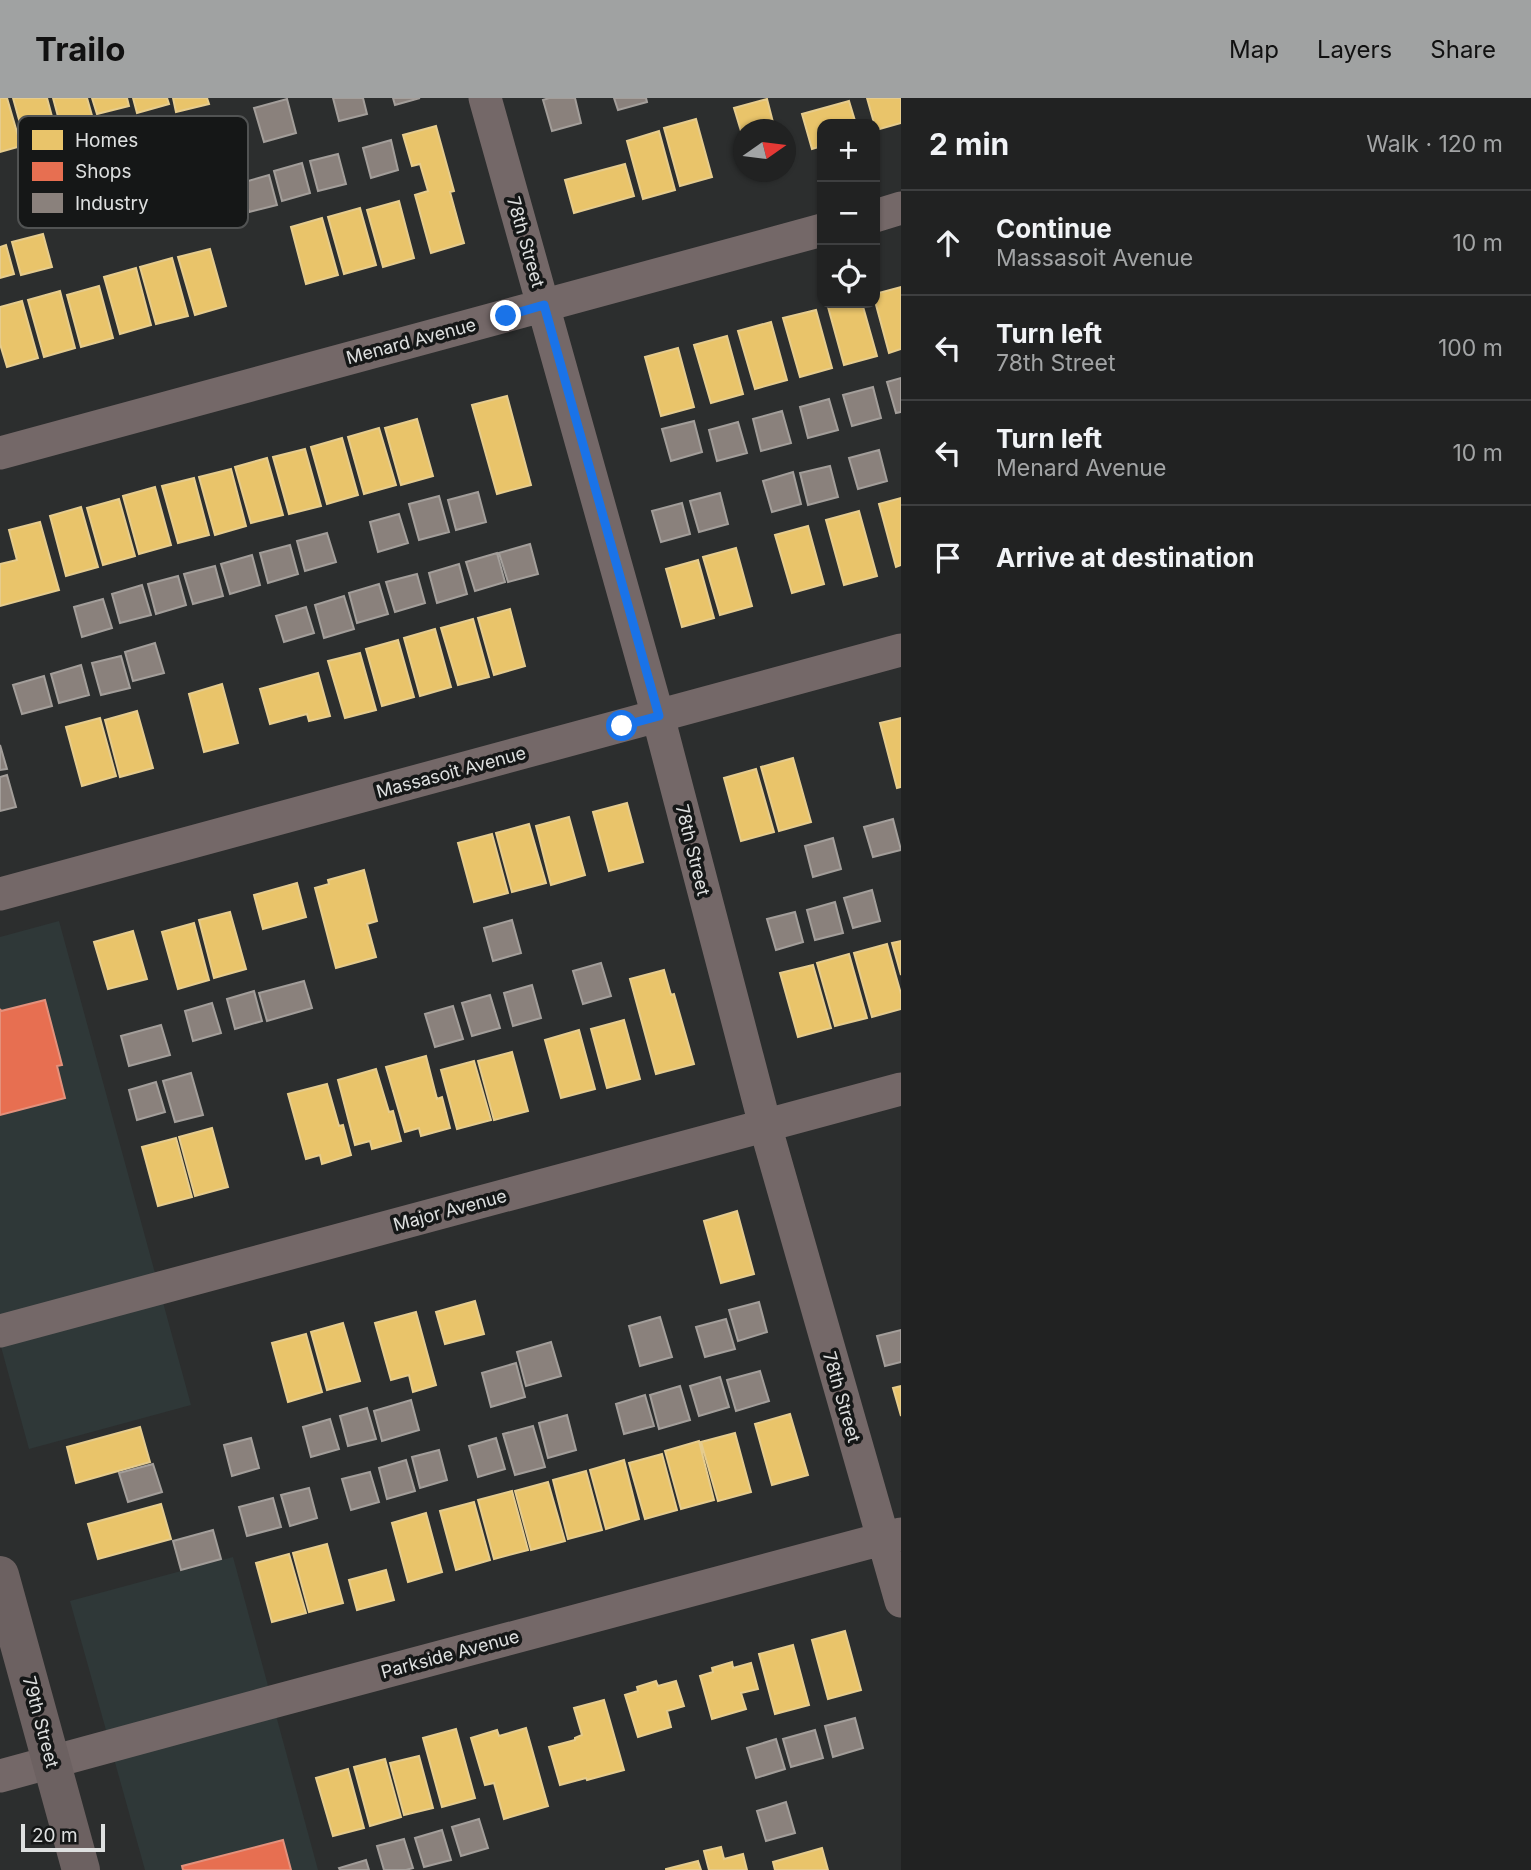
<!DOCTYPE html>
<html lang="en">
<head>
<meta charset="utf-8">
<style>
  :root { --surface:#212222; --page:#292a2a; --text:#f1f3f6; --muted:#a2a4a5; --line:#3e3f40; --accent:#a0a2a2 }
  body { margin:0; font-family:Inter,sans-serif; background:var(--page); color:var(--text) }
  .controls { position:absolute; right:21px; top:21px; display:grid; overflow:hidden; border-radius:14px; box-shadow:0 2px 5px #0004 }
  .controls button { width:63px; height:63px; display:grid; place-items:center; padding:0; border:0; border-bottom:2px solid var(--line); background:var(--surface); color:var(--text); font:35px sans-serif }
  .compass { position:absolute; left:733px; top:21px; width:63px; height:63px; border-radius:50%; background:var(--surface); box-shadow:0 2px 5px #0004; rotate:76deg }
  .scale { position:absolute; left:21px; bottom:18px; width:84px; box-sizing:border-box; padding-left:7px; border:4px solid #dee0e0; border-top:0; font-size:19px; line-height:24px; white-space:nowrap; color:#dee0e0; -webkit-text-stroke:5px #151717; paint-order:stroke }
  .stop { position:absolute; width:21px; height:21px; margin:-16px; border:5px solid #1a73e8; border-radius:50%; background:#fff }
  .stop.end { background:#1a73e8; border-color:#fff; box-shadow:0 2px 7px #0008 }
  .list { margin:0; padding:0; list-style:none }
  h2 { display:flex; justify-content:space-between; align-items:center; height:91px; margin:0; padding:0 28px; font-size:30px }
  h2 small { font-size:23px; font-weight:400; color:var(--muted) }
  .list li { display:grid; grid-template-columns:46px 1fr auto; gap:21px; align-items:center; box-sizing:border-box; height:105px; padding:0 28px; border-top:2px solid var(--line) }
  .list b { display:block; font-size:26px; white-space:nowrap }
  .list p { margin:0; font-size:23px; white-space:nowrap; color:var(--muted) }
  .list em { font-size:23px; font-style:normal; color:var(--muted) }
  .icon { flex:none; width:38px; height:38px; fill:none; stroke:currentColor; stroke-width:2; stroke-linecap:round; stroke-linejoin:round }
  .map { position:relative; flex:none; width:901px; height:1772px; overflow:hidden }
  header { display:flex; align-items:center; gap:42px; box-sizing:border-box; height:98px; padding:0 35px; background:var(--accent); color:#111 }
  header strong { font-size:33px }
  nav { display:flex; gap:38px; margin-inline-start:auto; font-size:24px }
  main { display:flex }
  aside { flex:1; background:var(--surface) }
  .map>svg:first-child { display:block }
</style>
</head>
<body>
<header>
<strong>Trailo</strong>
<nav><a>Map</a><a>Layers</a><a>Share</a></nav>
</header>
<main>
<div class="map">
<svg width="901" height="1772" viewBox="0 0 901 1772">
  <rect width="100%" height="100%" fill="#2c2e2e"/>
  <!-- built -->
  <path fill="#2f3838" d="M59 823 191 1307 29 1351 0 1245V839Z
    M233 1459 318 1772H145L70 1503Z"/>
  <!-- homes -->
  <path fill="#e9c46a" stroke="#e6cc8d" stroke-width="2" d="M0 0H7L21 48 0 54Z
    M13 0H47L64 63 33 72Z
    M53 0H87L95 28 63 37Z
    M92 0H127L129 8 97 16Z
    M133 0H167L169 6 137 15Z
    M173 0H207L209 6 176 14Z
    M867 0H901V25L876 32Z
    M767 1 775 32H744V43L734 10Z
    M849 3 856 26H822V48L812 51 802 16Z
    M696 21 712 79 680 88 664 30Z
    M436 28 454 93 450 94 464 145 431 155 415 97 428 93 420 66 412 68 403 37Z
    M659 33 675 92 643 101 627 43Z
    M625 66 634 98 574 115 565 82Z
    M399 103 414 160 383 169 367 112Z
    M360 110 376 167 344 176 328 119Z
    M322 120 338 177 306 186 291 129Z
    M43 136 52 169 21 177 12 144Z
    M6 147 14 176 0 180V149Z
    M210 151 226 208 195 217 178 159Z
    M172 160 188 218 156 226 140 169Z
    M136 170 151 227 120 236 104 179Z
    M99 188 113 240 81 249 67 197Z
    M901 189V251L889 255 875 203V196Z
    M60 193 75 250 44 259 28 202Z
    M22 203 38 260 7 269 0 246V209Z
    M843 205H862L877 258 844 267 828 209Z
    M816 212 832 270 800 279 783 220Z
    M771 224 787 282 755 291 738 233Z
    M727 238 743 296 711 305 694 247Z
    M678 250 694 309 661 318 645 259Z
    M507 298 531 387 497 396 472 307Z
    M417 321 433 378 401 387 385 330Z
    M379 330 396 387 364 396 348 339Z
    M342 340 358 397 327 406 311 349Z
    M305 351 321 408 289 416 273 359Z
    M267 360 283 417 251 425 235 369Z
    M231 371 246 428 215 437 199 379Z
    M194 380 209 437 178 445 162 388Z
    M155 389 171 447 139 456 123 398Z
    M901 400V467L896 469 879 406Z
    M119 401 135 458 103 467 87 410Z
    M81 409 98 469 66 478 50 418Z
    M859 413 877 478 844 487 826 422Z
    M40 424 59 492 0 508V466L17 462 9 432Z
    M808 428 824 486 792 495 775 437Z
    M736 450 752 508 720 517 703 459Z
    M698 462 714 520 682 529 666 471Z
    M510 511 525 568 494 577 478 520Z
    M473 521 489 579 458 587 441 530Z
    M435 531 451 589 420 598 404 540Z
    M398 542 414 599 382 608 366 551Z
    M360 555 376 612 345 620 328 563Z
    M318 575 330 618 309 623 307 616 270 626 260 591Z
    M222 586 238 645 204 654 189 596Z
    M137 613 153 670 120 679 105 622Z
    M100 620 116 678 82 688 66 629Z
    M901 620V689L897 690 880 625Z
    M793 660 811 724 779 733 761 669Z
    M756 671 774 734 741 743 724 680Z
    M627 705 643 764 609 773 593 714Z
    M569 719 585 777 551 787 536 728Z
    M529 726 546 785 512 794 496 735Z
    M492 736 508 795 474 804 458 745Z
    M364 772 377 823 367 826 376 859 336 870 315 790 329 786 328 782Z
    M297 785 306 819 263 831 254 797Z
    M230 814 246 871 214 880 199 822Z
    M194 825 209 882 178 891 162 834Z
    M133 833 147 881 108 891 94 844Z
    M901 843V877L892 845Z
    M887 846 901 896V911L872 919 854 855Z
    M849 856 867 920 835 928 817 865Z
    M813 867 831 930 798 939 780 875Z
    M664 872 671 897 674 896 694 966 656 976 630 881Z
    M624 922 640 981 607 990 591 931Z
    M579 932 595 991 561 1000 545 942Z
    M512 954 528 1013 494 1022 478 963Z
    M426 958 437 1001 442 999 450 1030 421 1038 419 1030 405 1034 386 969Z
    M474 963 491 1022 457 1031 441 972Z
    M376 971 389 1014 393 1013 401 1043 372 1051 370 1043 355 1047 338 982Z
    M327 986 339 1028 343 1027 351 1057 322 1066 320 1057 306 1061 288 996Z
    M212 1030 228 1089 195 1098 179 1039Z
    M176 1040 192 1099 158 1108 142 1049Z
    M737 1113 754 1176 721 1185 704 1123Z
    M475 1203 484 1236 445 1246 436 1214Z
    M416 1214 436 1287 413 1294 409 1277 391 1282 375 1225Z
    M343 1225 360 1283 327 1292 311 1234Z
    M306 1236 322 1294 288 1304 272 1245Z
    M901 1288V1318L893 1290Z
    M790 1316 808 1377 772 1387 755 1326Z
    M140 1329 150 1364 76 1385 67 1349Z
    M735 1335 751 1394 718 1403 701 1344Z
    M699 1343 714 1402 681 1411 665 1353Z
    M662 1356 677 1412 645 1421 629 1365Z
    M624 1362 639 1421 606 1431 590 1372Z
    M586 1373 602 1432 568 1441 553 1382Z
    M548 1384 565 1443 531 1452 515 1393Z
    M512 1393 528 1452 494 1461 478 1402Z
    M474 1404 490 1462 456 1472 440 1413Z
    M161 1406 171 1441 98 1461 88 1426Z
    M426 1415 442 1474 408 1484 392 1425Z
    M327 1446 343 1505 309 1514 293 1455Z
    M289 1456 306 1515 272 1524 256 1465Z
    M386 1472 394 1502 357 1512 349 1482Z
    M845 1533 861 1592 828 1601 812 1542Z
    M793 1547 809 1607 775 1616 759 1556Z
    M732 1564 733 1570 751 1565 758 1591 741 1595 746 1611 712 1621 700 1578 713 1574 712 1570Z
    M656 1583 658 1588 676 1583 684 1608 667 1613 671 1629 638 1639 625 1597 638 1593 637 1589Z
    M604 1602 624 1672 587 1682 586 1680 560 1687 549 1649 575 1642V1640L582 1637 574 1610Z
    M526 1630 548 1708 504 1721 494 1685 485 1687 471 1640 497 1632 499 1638Z
    M456 1631 475 1700 442 1709 423 1640Z
    M419 1658 433 1710 404 1717 390 1665Z
    M385 1661 401 1719 370 1728 354 1669Z
    M348 1671 364 1730 333 1738 316 1680Z
    M721 1749 724 1761 743 1756 747 1772H709L704 1753Z
    M822 1750 828 1772H775L773 1764Z
    M698 1763 701 1772H666V1771Z"/>
  <!-- shops -->
  <path fill="#e76f51" stroke="#e4917c" stroke-width="2" d="M45 902 62 967 57 968 65 1000 0 1017V911L1 913Z
    M283 1742 291 1772H183L182 1768Z"/>
  <!-- industry -->
  <path fill="#8a817c" stroke="#a39e9a" stroke-width="2" d="M333 0H363L367 16 339 23Z
    M393 0H420L395 7Z
    M549 0H575L581 25 552 33 543 2Z
    M614 0H646L647 4 618 12Z
    M287 1 296 35 264 44 254 10Z
    M391 42 398 72 371 80 363 50Z
    M338 56 346 86 318 93 310 63Z
    M302 65 310 95 282 103 274 73Z
    M269 77 277 107 249 114 241 85Z
    M901 280V314L896 315 887 284Z
    M873 289 881 320 852 328 843 297Z
    M829 301 838 332 808 340 800 309Z
    M782 313 791 345 761 353 753 321Z
    M694 323 702 354 671 363 662 331Z
    M738 324 747 355 717 363 709 332Z
    M879 352 887 383 858 391 849 360Z
    M830 368 838 399 808 407 800 375Z
    M793 374 801 406 772 414 763 383Z
    M478 394 486 424 456 432 448 402Z
    M720 395 728 426 699 434 690 403Z
    M439 398 449 434 419 442 409 406Z
    M682 405 690 436 661 444 652 413Z
    M399 416 408 445 378 454 370 424Z
    M327 435 336 464 305 473 297 443Z
    M530 446 538 476 508 484 499 455Z
    M290 447 298 476 268 485 260 455Z
    M497 455 505 484 475 493 466 464Z
    M252 457 260 487 230 496 221 466Z
    M459 466 467 496 437 505 429 475Z
    M215 468 223 498 193 506 184 476Z
    M417 476 425 505 395 514 386 484Z
    M178 478 186 507 156 516 148 486Z
    M379 486 388 516 357 525 349 495Z
    M142 487 151 517 120 525 112 496Z
    M344 498 354 531 324 540 315 507Z
    M103 501 112 530 82 539 74 509Z
    M306 509 314 535 284 544 276 518Z
    M155 545 164 575 133 583 125 554Z
    M121 558 130 590 101 597 92 565Z
    M81 567 89 597 59 605 51 576Z
    M44 578 52 608 22 616 13 587Z
    M0 647 7 671 0 672Z
    M7 677 16 709 0 713V679Z
    M893 721 901 752 873 759 864 729Z
    M833 740 841 771 813 779 805 748Z
    M872 792 880 823 853 830 844 800Z
    M835 804 843 835 815 842 807 812Z
    M795 814 803 844 776 852 767 821Z
    M512 822 521 855 493 863 484 830Z
    M601 865 611 898 583 906 573 873Z
    M304 883 312 910 267 923 259 895Z
    M532 887 541 920 513 928 504 895Z
    M254 893 262 923 235 931 227 901Z
    M490 897 500 930 472 938 462 905Z
    M212 905 221 935 193 943 185 913Z
    M453 908 463 941 435 949 425 916Z
    M161 927 170 957 129 968 121 938Z
    M191 975 203 1017 175 1024 163 983Z
    M156 984 165 1014 137 1022 129 992Z
    M759 1204 767 1234 738 1243 729 1212Z
    M660 1219 672 1259 640 1268 629 1228Z
    M726 1221 735 1251 705 1259 696 1229Z
    M901 1232V1264L885 1268 877 1238Z
    M551 1244 561 1278 526 1288 517 1254Z
    M516 1265 525 1299 491 1309 482 1275Z
    M760 1273 769 1303 736 1313 727 1282Z
    M720 1279 729 1309 699 1318 690 1288Z
    M680 1288 690 1322 659 1331 650 1297Z
    M645 1297 654 1328 624 1336 616 1306Z
    M411 1302 419 1332 382 1343 374 1313Z
    M367 1310 376 1341 348 1348 340 1318Z
    M567 1317 576 1352 548 1360 539 1325Z
    M330 1321 339 1351 311 1359 303 1329Z
    M533 1328 545 1369 515 1377 503 1336Z
    M251 1340 259 1370 232 1378 224 1347Z
    M496 1340 505 1371 478 1379 469 1348Z
    M439 1352 447 1382 420 1390 412 1359Z
    M406 1362 415 1393 387 1401 379 1370Z
    M153 1366 162 1394 128 1404 119 1375Z
    M370 1374 379 1404 351 1412 342 1381Z
    M309 1390 317 1420 290 1428 281 1397Z
    M273 1400 281 1429 247 1438 239 1409Z
    M213 1432 221 1461 181 1472 173 1443Z
    M855 1620 863 1650 833 1659 825 1628Z
    M815 1632 823 1660 791 1669 783 1641Z
    M776 1641 785 1671 756 1680 747 1650Z
    M786 1704 795 1735 766 1743 757 1713Z
    M479 1721 488 1750 461 1758 452 1729Z
    M442 1732 451 1762 424 1769 415 1740Z
    M404 1741 413 1770 406 1772H384L377 1748Z
    M366 1762 369 1772H340L339 1770Z"/>
  <g fill="none" stroke-linecap="round" stroke-linejoin="round">
    <!-- street -->
    <path stroke="#746868" stroke-width="33" d="M485 0 658 618 765 1027 901 1503
      M875 118 901 110
      M0 355 822 132
      M0 796 901 552
      M0 1233 901 991
      M0 1678 272 1604 901 1436"/>
    <!-- secondary -->
    <path stroke="#6c6161" stroke-width="38" d="M0 1477 81 1772"/>
  </g>
  <g fill="none" stroke-linecap="round" stroke-linejoin="round">
    <!-- route -->
    <path stroke="#1a73e8" stroke-width="9" d="M506 218 544 207 659 618 622 628"/>
  </g>
  <g text-anchor="middle" dominant-baseline="central" stroke-width="7" stroke-linejoin="round" paint-order="stroke">
    <!-- street labels -->
    <g font-size="18" fill="#dee0e0" stroke="#151717">
      <text transform="translate(526 144) rotate(74)">78th Street</text>
      <text transform="translate(411 243) rotate(-15)">Menard Avenue</text>
      <text transform="translate(451 674) rotate(-15)">Massasoit Avenue</text>
      <text transform="translate(693 752) rotate(76)">78th Street</text>
      <text transform="translate(450 1112) rotate(-15)">Major Avenue</text>
      <text transform="translate(842 1299) rotate(74)">78th Street</text>
      <text transform="translate(450 1556) rotate(-15)">Parkside Avenue</text>
      <text transform="translate(41 1624) rotate(75)">79th Street</text>
    </g>
  </g>
  <!-- legend -->
  <rect x="18" y="18" width="230" height="112" rx="10" fill="#151717" stroke="#515353" stroke-width="2"/>
  <rect x="32" y="32" width="31" height="20" fill="#e9c46a"/>
  <rect x="32" y="64" width="31" height="19" fill="#e76f51"/>
  <rect x="32" y="95" width="31" height="20" fill="#8a817c"/>
  <g font-size="19" fill="#dee0e0">
    <text x="75" y="49">Homes</text>
    <text x="75" y="80">Shops</text>
    <text x="75" y="112">Industry</text>
  </g>
</svg>
<div class="controls">
<button>+</button>
<button>−</button>
<button><svg class="icon" aria-label="locate" viewBox="0 0 24 24"><circle cx="12" cy="12" r="6"/><path d="M12 2v4M12 18v4M2 12h4M18 12h4"/></svg></button>
</div>
<svg class="compass" viewBox="-18 -18 36 36"><path d="M0-13l5 13h-10z" fill="#e53935"/><path d="M0 13l5-13h-10z" fill="#a2a4a5"/></svg>
<div class="scale">20 m</div>
<div class="stop" style="left:622px;top:628px"></div>
<div class="stop end" style="left:506px;top:218px"></div>
</div>
<aside>
<h2>2 min<small>Walk · 120 m</small></h2>
<ul class="list">
<li><svg class="icon" aria-label="ahead" viewBox="0 0 24 24"><path d="M12 20V5M6 11l6-6 6 6"/></svg><div><b>Continue</b><p>Massasoit Avenue</p></div><em>10 m</em></li>
<li><svg class="icon" aria-label="left" viewBox="0 0 24 24"><path d="M17 20v-9H6M10 6l-5 5 5 5"/></svg><div><b>Turn left</b><p>78th Street</p></div><em>100 m</em></li>
<li><svg class="icon" aria-label="left" viewBox="0 0 24 24"><path d="M17 20v-9H6M10 6l-5 5 5 5"/></svg><div><b>Turn left</b><p>Menard Avenue</p></div><em>10 m</em></li>
<li><svg class="icon" aria-label="arrive" viewBox="0 0 24 24"><path d="M6 21V4h12l-3 4 3 4H6"/></svg><div><b>Arrive at destination</b></div></li>
</ul>
</aside>
</main>
</body>
</html>
